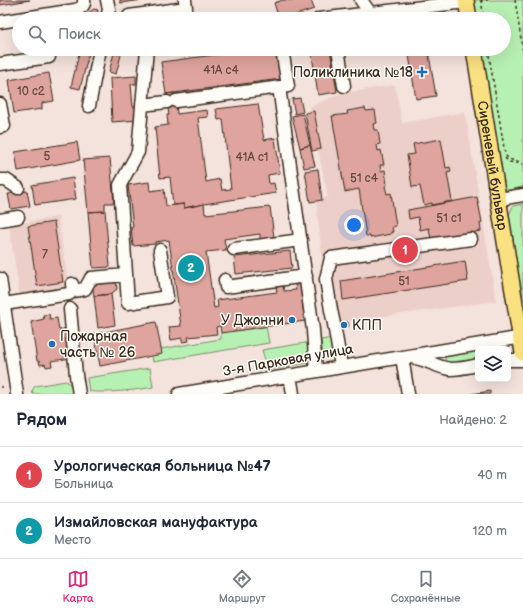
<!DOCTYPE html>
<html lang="ru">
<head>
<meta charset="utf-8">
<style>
  :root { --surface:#fff; --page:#f6f6f7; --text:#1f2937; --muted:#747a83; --line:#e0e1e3; --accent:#db2777 }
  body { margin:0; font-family:"Balsamiq Sans",sans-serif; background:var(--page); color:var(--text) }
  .controls { position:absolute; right:12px; bottom:12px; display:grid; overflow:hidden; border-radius:6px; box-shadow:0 4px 16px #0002 }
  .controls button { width:36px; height:36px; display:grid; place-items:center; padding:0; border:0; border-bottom:1px solid var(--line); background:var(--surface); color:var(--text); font:20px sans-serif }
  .you { position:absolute; left:354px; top:225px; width:14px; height:14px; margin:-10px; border:3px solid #fff; border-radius:50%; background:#1a73e8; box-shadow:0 0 0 6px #1a73e833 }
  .badge { display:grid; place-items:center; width:26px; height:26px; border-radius:50%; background:var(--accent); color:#fff; font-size:13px; font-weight:700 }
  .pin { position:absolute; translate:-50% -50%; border:2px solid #fff; box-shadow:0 1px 4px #0006 }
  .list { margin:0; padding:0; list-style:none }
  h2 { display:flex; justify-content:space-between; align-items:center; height:52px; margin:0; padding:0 16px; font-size:17px }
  h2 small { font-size:13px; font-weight:400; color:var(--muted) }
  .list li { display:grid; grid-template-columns:26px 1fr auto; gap:12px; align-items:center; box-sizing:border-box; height:56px; padding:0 16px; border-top:1px solid var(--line) }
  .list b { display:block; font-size:15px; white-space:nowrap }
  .list p { margin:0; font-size:13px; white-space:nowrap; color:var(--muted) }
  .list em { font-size:13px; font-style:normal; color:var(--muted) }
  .icon { flex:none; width:22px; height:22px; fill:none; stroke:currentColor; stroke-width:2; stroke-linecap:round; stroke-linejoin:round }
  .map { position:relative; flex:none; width:523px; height:394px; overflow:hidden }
  .search { position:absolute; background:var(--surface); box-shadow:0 4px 16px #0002; left:12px; right:12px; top:12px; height:44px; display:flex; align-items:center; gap:10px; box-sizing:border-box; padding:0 14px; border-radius:22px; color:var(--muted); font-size:15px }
  .sheet { height:164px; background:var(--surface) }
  nav { display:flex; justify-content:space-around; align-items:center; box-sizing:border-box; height:56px; border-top:1px solid var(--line); background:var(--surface); font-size:11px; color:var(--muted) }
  nav a { display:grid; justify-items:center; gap:2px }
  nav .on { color:var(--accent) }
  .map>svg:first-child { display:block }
</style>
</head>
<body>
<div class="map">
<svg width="523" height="394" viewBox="0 0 523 394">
  <rect width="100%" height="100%" fill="#f4e2dc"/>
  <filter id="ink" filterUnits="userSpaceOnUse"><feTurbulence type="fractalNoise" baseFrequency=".025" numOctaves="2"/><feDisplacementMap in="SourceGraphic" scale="8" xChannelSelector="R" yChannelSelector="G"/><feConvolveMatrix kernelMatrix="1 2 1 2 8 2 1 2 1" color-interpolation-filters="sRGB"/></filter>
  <g filter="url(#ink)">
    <!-- built -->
    <path fill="#edcfc9" d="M395 85 402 123 465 112 496 301 329 324 316 199 328 197 309 107 342 93Z
      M58 217 69 289 20 297 9 225Z"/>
    <!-- green -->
    <path fill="#b7f0b3" stroke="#798d68" d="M470 0H523V187L508 190 501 186 478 49H504V19H473Z
      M523 204V301L509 215 513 206Z
      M266 326 269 343 153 362 152 356 161 349 221 339V333Z
      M333 338C334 347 336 356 326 359L323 356 321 340Z
      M311 342V362L268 370 262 350Z
      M478 351V362L458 365 446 363C444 359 445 358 448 355Z
      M150 368 153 387C139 390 100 394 89 391L87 378Z
      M66 381 71 385 72 394H33L32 391 35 386Z"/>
    <!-- building -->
    <path fill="#dea49d" stroke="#3b2a1e" d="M0 0H30L0 5Z
      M120 0H143L120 3Z
      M283 0H311L314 9 284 19H279L274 3Z
      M94 9 98 10 96 19H86L88 13Z
      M80 49H90L80 89 71 87Z
      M260 49H277L281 79 166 94 161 62Z
      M311 49H330L337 92 318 95Z
      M408 49H428L436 96 416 99Z
      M114 53 121 55 116 74 109 72Z
      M49 73 54 101 42 103V109L14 113 9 80Z
      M136 76V84H131L133 107H138L139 120 112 122 110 78Z
      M175 93 177 114 207 110 208 117 198 118 206 182 220 179 222 190 231 189 223 119 218 120 216 109 258 104 264 140 275 138 280 173 268 175 269 184 274 183 276 193 204 204 184 208V204L173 205 170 177 160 178 155 127 168 125 167 115H169L166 94Z
      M300 98 303 112 295 114 292 99Z
      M365 108 366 111 375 110 377 123 373 124 374 130H378L380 144 377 145 378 151 381 150 384 165H380L381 171 385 170 387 185 385 186 387 194 391 193 396 226 392 227 393 232H391V234L370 238V236H366L359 189 345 192 332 116 348 114 347 111Z
      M314 111 321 149 312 151 305 113Z
      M303 114 310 145 300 148 292 116Z
      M441 139 446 168 450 167 451 172 447 173 452 201 432 205V203L424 205 420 186 412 187 407 155 415 154 413 144Z
      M77 142 80 160 18 171 15 152Z
      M310 145 315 166 304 168 300 148Z
      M110 158 114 203H105V211L88 212 83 160Z
      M318 169 322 200 310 202 305 171Z
      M73 178 76 199 35 205 32 185Z
      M149 182 150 191 164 189 166 206 184 204V208L204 204 205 214 270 207 274 237 260 239V234L224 239 226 250 206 252 214 308 218 307 217 300 277 292 276 287 283 286 284 291 296 290 295 285 300 284 305 321 221 333 220 326 216 327 217 334 188 337 189 341 182 342V338L171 340 169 327 181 326 169 240 155 242V244L133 246 131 227H133L128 185Z
      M27 191 30 206 11 209 8 194Z
      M477 197 482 222 480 223 481 231 431 240 429 228 420 230 418 217 409 219 408 210Z
      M105 211 110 267 93 268 88 212Z
      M54 222 63 282 37 286 28 226Z
      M290 251 292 268 236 274 234 257Z
      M465 261 468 281 343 300 341 281Z
      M116 281 117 289 111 294 94 296 92 284Z
      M111 294 115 325 98 328 94 296Z
      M49 314 50 319 57 318 59 330 67 328 72 358 51 361 52 366 46 367 45 364 40 365 39 361H37L31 322 44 319 43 315Z
      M156 322 162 354 100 366 94 334Z
      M348 322 349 326 340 328V323Z
      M490 391V394H472Z"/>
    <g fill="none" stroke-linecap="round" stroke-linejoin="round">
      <defs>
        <path id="minor" d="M361 0 370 13
          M129 16 186 8 185 0
          M107 19 109 9 107 0
          M319 19 466 2
          M0 22 75 10C80 9 85 6 84 0
          M147 49 138 152 120 185 128 303 167 297 160 250
          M338 49 344 86
          M0 64 49 57
          M279 87 313 330 316 371
          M176 101 288 86 282 49
          M0 104 4 126 0 127
          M142 105 167 102
          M89 106 100 49
          M0 180H6L18 188
          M499 199 523 195
          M0 220 18 217
          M234 249 301 240
          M0 279 17 394
          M225 280 226 287 306 276
          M73 291 85 289 91 278 126 275
          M4 304 69 294 73 291 72 284
          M70 309 76 375 79 394
          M402 357 408 394
          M410 357C424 358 436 367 450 369 459 369 469 367 478 365
          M508 360H523
          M341 366 334 324 331 310 326 279 331 258 471 239
          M290 375 293 394
          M179 394 523 337"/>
        <g id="major">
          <path d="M466 0 469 19"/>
          <path id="s1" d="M474 49 523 353"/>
        </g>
      </defs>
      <!-- minor casing -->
      <use href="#minor" stroke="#3b2a1e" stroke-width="15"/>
      <!-- major casing -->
      <use href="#major" stroke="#3b2a1e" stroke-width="18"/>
      <!-- path -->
      <path stroke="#3b2a1e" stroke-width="1.5" stroke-dasharray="3 3" stroke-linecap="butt" d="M481 0 484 19
        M515 0 523 52
        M480 1 488 0
        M488 49 505 154C508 161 516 161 523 162
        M505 158 509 162 523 164
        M0 387H3"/>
      <!-- minor -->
      <use href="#minor" stroke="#fdfcf7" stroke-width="12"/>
      <!-- major -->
      <use href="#major" stroke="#f9e181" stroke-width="15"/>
    </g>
  </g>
  <!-- markers -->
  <g fill="#1f6fb2" stroke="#fdfcf7" stroke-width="1.5">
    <path d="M420 66h4v4h4v4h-4v4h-4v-4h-4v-4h4z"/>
    <circle cx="292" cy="320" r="4"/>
    <circle cx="344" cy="325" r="4"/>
    <circle cx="52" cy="344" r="4"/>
  </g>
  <g text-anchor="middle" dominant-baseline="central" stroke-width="3" stroke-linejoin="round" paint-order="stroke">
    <!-- number labels -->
    <g font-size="12" fill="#64483e">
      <text x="221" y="70">41А с4</text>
      <text x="31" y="91">10 с2</text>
      <text x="47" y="156">5</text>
      <text x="252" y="157">41А с1</text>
      <text x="364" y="178">51 с4</text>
      <text x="449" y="218">51 с1</text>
      <text x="45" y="254">7</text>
      <text x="404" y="281">51</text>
    </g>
    <!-- poi labels -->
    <g font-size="14" fill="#3b2a1e" stroke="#fdfcf7" text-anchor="end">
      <text x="413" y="72">Поликлиника №18</text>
      <text x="284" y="320">У Джонни</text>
      <text x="352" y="325" text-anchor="start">КПП</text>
      <text x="60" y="336" text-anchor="start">Пожарная<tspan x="60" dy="16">часть № 26</tspan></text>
    </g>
    <!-- street labels -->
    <g font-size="14" fill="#3b2a1e" stroke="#fdfcf7">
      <text stroke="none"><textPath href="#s1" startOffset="118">Сиреневый бульвар</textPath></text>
      <text transform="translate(288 360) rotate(-10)">3-я Парковая улица</text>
    </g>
  </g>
</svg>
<div class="controls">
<button><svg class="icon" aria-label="layers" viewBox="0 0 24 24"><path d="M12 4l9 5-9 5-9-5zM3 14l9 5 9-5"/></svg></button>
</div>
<div class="you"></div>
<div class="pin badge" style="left:405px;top:250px;background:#e0444e">1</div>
<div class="pin badge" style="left:191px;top:268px;background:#0f9aa8">2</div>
<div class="search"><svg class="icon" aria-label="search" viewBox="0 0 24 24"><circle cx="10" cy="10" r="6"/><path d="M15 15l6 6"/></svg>Поиск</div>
</div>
<section class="sheet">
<h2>Рядом<small>Найдено: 2</small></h2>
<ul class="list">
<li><span class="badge" style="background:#e0444e">1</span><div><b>Урологическая больница №47</b><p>Больница</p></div><em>40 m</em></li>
<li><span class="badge" style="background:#0f9aa8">2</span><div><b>Измайловская мануфактура</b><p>Место</p></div><em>120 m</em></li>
</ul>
</section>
<nav>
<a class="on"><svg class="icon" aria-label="map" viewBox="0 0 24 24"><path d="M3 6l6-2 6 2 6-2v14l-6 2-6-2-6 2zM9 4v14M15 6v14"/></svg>Карта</a>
<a><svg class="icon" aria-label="directions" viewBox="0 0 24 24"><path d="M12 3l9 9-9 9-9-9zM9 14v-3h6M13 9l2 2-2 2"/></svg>Маршрут</a>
<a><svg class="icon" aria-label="saved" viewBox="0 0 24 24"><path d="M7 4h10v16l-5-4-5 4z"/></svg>Сохранённые</a>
</nav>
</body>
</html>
